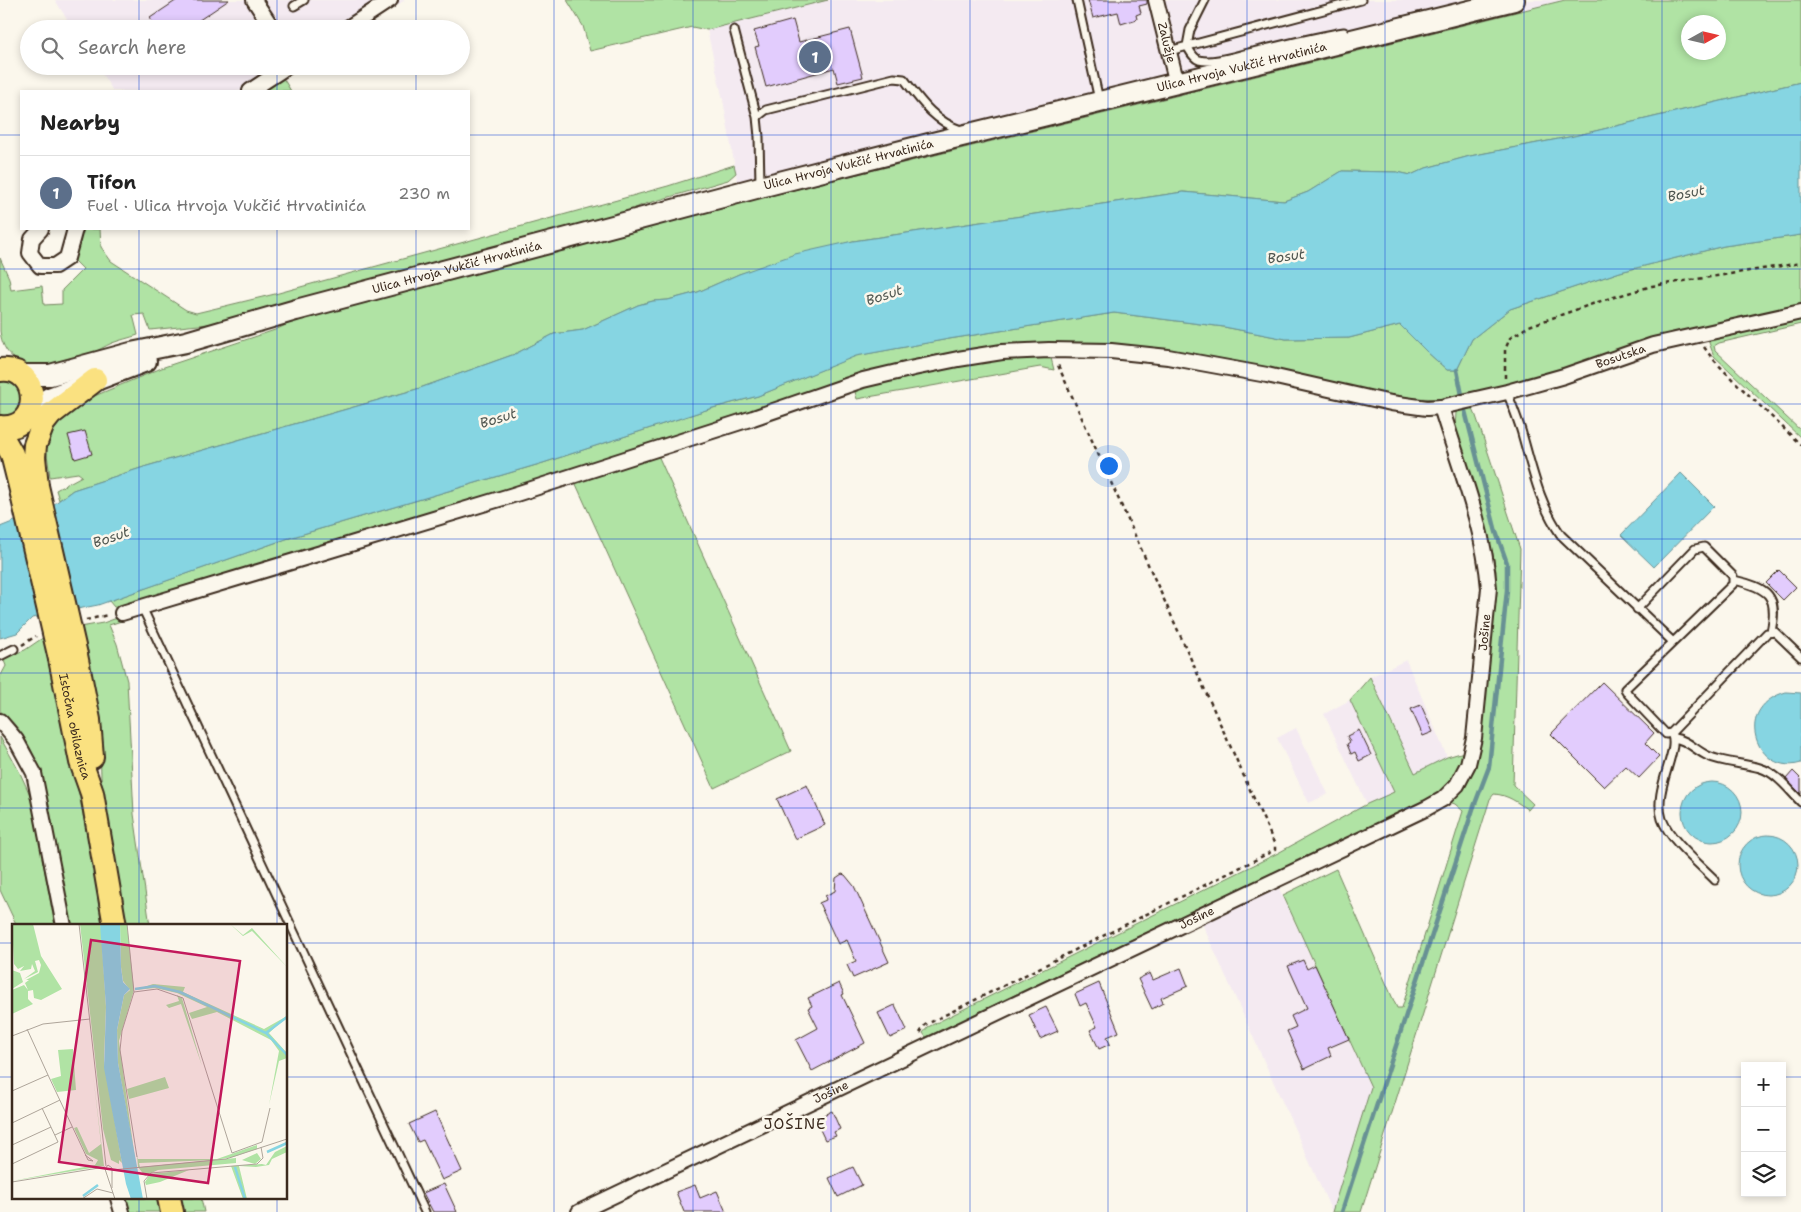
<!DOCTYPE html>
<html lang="en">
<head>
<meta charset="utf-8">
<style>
  :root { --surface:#fff; --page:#f6f6f6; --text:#222; --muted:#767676; --line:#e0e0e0; --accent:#d1495b }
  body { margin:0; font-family:"Shantell Sans",sans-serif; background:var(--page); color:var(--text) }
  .controls { position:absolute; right:15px; bottom:15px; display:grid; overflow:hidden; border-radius:0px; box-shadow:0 2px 8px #0003 }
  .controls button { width:45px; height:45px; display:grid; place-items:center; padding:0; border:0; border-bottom:1px solid var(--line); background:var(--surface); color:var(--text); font:25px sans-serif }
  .compass { position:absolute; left:1681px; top:15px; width:45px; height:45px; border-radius:50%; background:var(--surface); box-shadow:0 2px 8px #0003; rotate:82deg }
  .you { position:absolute; left:1108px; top:465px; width:18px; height:18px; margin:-12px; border:4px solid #fff; border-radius:50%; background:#1a73e8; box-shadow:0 0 0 8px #1a73e833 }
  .badge { display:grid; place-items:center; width:32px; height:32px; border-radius:50%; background:var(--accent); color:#fff; font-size:16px; font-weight:700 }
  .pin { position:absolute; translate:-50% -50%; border:2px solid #fff; box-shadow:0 1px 5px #0006 }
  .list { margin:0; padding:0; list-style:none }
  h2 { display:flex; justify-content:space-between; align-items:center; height:65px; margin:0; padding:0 20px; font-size:21px }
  h2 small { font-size:16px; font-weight:400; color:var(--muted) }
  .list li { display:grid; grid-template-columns:32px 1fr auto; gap:15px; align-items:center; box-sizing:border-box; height:75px; padding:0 20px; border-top:1px solid var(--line) }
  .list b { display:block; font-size:19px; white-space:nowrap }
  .list p { margin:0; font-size:16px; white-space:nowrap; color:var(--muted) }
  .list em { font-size:16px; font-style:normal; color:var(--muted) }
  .icon { flex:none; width:28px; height:28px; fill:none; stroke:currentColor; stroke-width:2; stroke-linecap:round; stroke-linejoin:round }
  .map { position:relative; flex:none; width:1801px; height:1212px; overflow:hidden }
  .search { position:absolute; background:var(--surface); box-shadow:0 2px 8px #0003; left:20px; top:20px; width:450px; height:55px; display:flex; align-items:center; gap:12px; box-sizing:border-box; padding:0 18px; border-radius:28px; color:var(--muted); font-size:19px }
  .panel { position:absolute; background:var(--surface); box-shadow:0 2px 8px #0003; left:20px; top:90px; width:450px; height:140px; border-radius:0px }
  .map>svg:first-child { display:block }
</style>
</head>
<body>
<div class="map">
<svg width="1801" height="1212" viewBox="0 0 1801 1212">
  <rect width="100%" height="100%" fill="#fbf7ec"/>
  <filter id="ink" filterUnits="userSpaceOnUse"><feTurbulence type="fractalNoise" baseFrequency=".02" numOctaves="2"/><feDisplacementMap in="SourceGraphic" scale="10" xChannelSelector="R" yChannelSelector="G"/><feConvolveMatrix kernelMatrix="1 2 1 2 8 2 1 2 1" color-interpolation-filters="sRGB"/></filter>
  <g filter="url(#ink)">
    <!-- built -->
    <path fill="#f4eaf1" d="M55 0H405L360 29H73Z
      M828 0H1565L741 202 723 100 707 30Z
      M97 66H302L264 91H113Z
      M1406 660 1447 757 1415 773 1370 677Z
      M1350 700 1394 792 1367 804 1324 714Z
      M1296 728 1328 794 1309 803 1277 738Z
      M1277 884 1371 1088 1332 1212 1200 919Z"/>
    <!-- green -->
    <path fill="#b0e3a4" stroke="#768661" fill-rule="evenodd" d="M567 0H828L707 30 692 27 590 51 583 26Z
      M1565 0H1801V82L1574 136 1470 156 1426 168 1411 175 1397 172 1342 171 1308 192 1284 201 1183 192 853 241 739 274 698 292 668 300 653 301 638 305 583 330 554 334 515 354 417 389 147 466 73 490 59 500 56 490 82 476 78 473 50 477 46 446 49 427 68 407 164 367 275 330 301 318 517 258ZM1688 22H1718V52H1688Z
      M283 78 291 91H263Z
      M734 165 736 173 728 180 642 205 621 215 218 323 150 330 144 314 133 315 138 335C129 338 120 340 112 343 105 346 98 351 91 353 60 366 6 380 0 331 0 309 0 280 0 258L9 278 11 290 42 286 44 305 62 304V290L83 269 73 259 82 229H100L101 247 111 261 186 310 196 313 275 294 668 186Z
      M1801 235V305L1689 330 1626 347 1519 384 1452 399 1407 398 1367 393 1193 354 1136 346 1063 343 1029 344 958 353 121 608 114 607 109 601 286 539 543 463 709 409 758 396 855 356 949 339 1114 313 1224 327 1286 339 1349 338 1400 325 1426 351 1447 370H1457L1472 339 1510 309 1620 272 1724 246Z
      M1801 317V324L1719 343 1714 346 1715 350 1801 431V438L1714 356 1708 340 1714 336Z
      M1050 354 1054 370 1040 367 857 399 854 388 981 359Z
      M0 380 12 382 21 391 22 403 15 414 0 417Z
      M1472 407 1476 416 1520 549 1513 785 1533 804 1528 810C1517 802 1508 795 1494 794L1490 799 1361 1212H1332L1371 1087 1283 895 1336 869 1397 1008H1402L1463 811 1455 804 1449 802 1482 724 1495 603 1496 571 1493 554 1455 430 1456 412Z
      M657 453 791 751 714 788 575 482Z
      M134 612 140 615 109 625 117 644 127 681 134 814 150 926H123L105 819 101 777 100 738 72 759 105 926H71C65 898 60 870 55 842 46 797 40 740 0 711V677L6 666 3 658 25 650 47 635 80 627 103 623Z
      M1370 677 1415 773 1447 757 1464 752C1457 780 1448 789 1425 803L1257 880 926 1037 923 1033 928 1027 1278 853 1367 804 1394 792 1350 700Z
      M0 737 20 773 31 797 55 926H17L0 890Z
      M126 1198H159L162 1212H129Z
      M179 1198H201L204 1212H183Z"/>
    <!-- water -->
    <path fill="#86d5e2" stroke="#689194" d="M1801 82V235L1724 246 1620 272 1510 309 1472 339 1457 370H1447L1426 351 1400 325 1349 338 1286 339 1224 327 1114 313 949 339 856 356 758 396 709 409 543 463 286 539 98 605 32 618 17 633 0 638V527L50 507 73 490 147 466 417 389 515 354 554 334 583 330 638 305 653 301 668 300 698 292 739 274 795 254 853 241 1183 192 1284 201 1308 192 1342 171 1397 172 1411 175 1426 168 1470 156 1574 136Z
      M1681 473 1714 506 1654 567 1621 535Z
      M1786 692 1801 693V763C1758 777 1730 708 1786 692Z
      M1682 812a30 30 0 1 1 60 0a30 30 0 1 1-60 0Z
      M1738 865a30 30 0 1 1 60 0a30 30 0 1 1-60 0Z"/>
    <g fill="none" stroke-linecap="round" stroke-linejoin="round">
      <!-- stream -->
      <path stroke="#689194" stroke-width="4.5" d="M1457 370 1462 395
        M1342 1212 1473 809 1489 767 1507 590V563L1496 532 1465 411"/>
    </g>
    <!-- building -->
    <path fill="#e2ccfd" stroke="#3b2a1e" d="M177 0H229L186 29H157L150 18Z
      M1088 0H1147V4L1139 6 1141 13 1136 15 1137 19 1121 24 1118 12 1093 18Z
      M793 20 799 42 850 29 863 77 838 83 834 68 766 87 755 47 759 46 754 31Z
      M85 431 92 454 75 459 68 435Z
      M1779 570 1796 587 1783 600 1766 583Z
      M1602 682 1654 733 1645 743 1659 757 1639 778 1626 766 1604 787 1551 734Z
      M1421 705 1433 732 1423 736 1411 709Z
      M1359 730 1371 755 1359 761 1355 752 1351 754 1347 744 1350 742 1347 736Z
      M1793 771 1801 779V794L1786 779Z
      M807 785 825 825 795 839 777 799Z
      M842 874 845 875 854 886 889 962 853 978 847 965 856 961 847 940 838 944 819 903 826 900 825 896 835 891 836 878Z
      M1303 960 1307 969 1315 965 1349 1039 1328 1048 1331 1056 1304 1069 1287 1031 1296 1027 1291 1016 1307 1008 1288 966Z
      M1181 968 1188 986 1161 998 1163 1003 1152 1009 1138 979 1150 973 1153 980Z
      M839 983 844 994 842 995 865 1043 812 1071 796 1040 818 1028 808 1008 812 1006 808 998Z
      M1099 983 1119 1032 1107 1037 1110 1044 1099 1049 1090 1030 1097 1027 1086 1003 1080 1006 1075 994Z
      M895 1005 907 1030 890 1038 878 1013Z
      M1046 1007 1058 1031 1040 1039 1029 1015Z
      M832 1111 840 1129 834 1132 836 1136 825 1140 815 1119Z
      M435 1112 462 1171 442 1180 423 1140 418 1142 409 1124Z
      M853 1167 862 1185 838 1197 829 1178Z
      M444 1184 457 1212H433L423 1193Z
      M695 1185 700 1198 717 1191 726 1212H684L676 1192Z"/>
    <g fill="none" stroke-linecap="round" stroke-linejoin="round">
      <defs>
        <path id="lane" d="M1077 0 1099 100
          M1205 0 1190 30 1187 46C1190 51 1193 58 1199 60 1214 64 1238 55 1253 52 1283 45 1313 37 1344 32
          M294 6 304 0
          M734 30 757 117 759 137 760 184
          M1169 51 1361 0
          M757 117 766 110 894 78 904 79C920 100 934 121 961 130
          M1507 392C1513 407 1519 422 1523 437 1533 472 1540 505 1561 535L1673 642
          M1734 580C1768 588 1779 595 1771 632
          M142 607 425 1212
          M1637 609 1695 549 1704 547 1733 576V584L1625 689 1628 694 1666 734 1671 733 1767 633 1775 632 1801 657
          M0 656 14 649
          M1671 733C1681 749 1652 790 1662 819 1669 839 1699 864 1715 880
          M1674 738C1688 740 1695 750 1708 756 1724 763 1743 763 1760 768 1777 773 1789 790 1801 802"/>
        <g id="street">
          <path d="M254 0 273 29"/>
          <path id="s1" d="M1156 0 1177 84"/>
          <path d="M346 29 390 0"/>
          <path d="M250 91 288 66"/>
          <path d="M41 229 32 239 30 253 40 266H55L67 258 75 229"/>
          <path id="s2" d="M122 613 513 495 753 418 863 380 914 368 958 359 1002 352 1049 350 1111 351 1168 357 1267 375 1391 403 1427 408 1441 407 1507 392 1564 376 1653 345 1801 312"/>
          <path d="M0 721 16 740 34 773 64 926"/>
          <path d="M118 1198 122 1212"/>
          <path id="s3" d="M579 1212 1427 808 1443 799 1457 785 1468 764 1474 738 1489 588C1484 526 1459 466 1441 407"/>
        </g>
        <g id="secondary">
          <path id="s4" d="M21 375H50L131 353 186 342 296 310 760 187 933 143 1514 0"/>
          <path d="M31 410 49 398 146 361"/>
        </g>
        <g id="primary">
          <path d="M0 370C42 365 43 432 0 427"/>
          <path d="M0 433 12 454 21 490"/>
          <path d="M37 486 34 457 35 445 43 424 51 414 95 380"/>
          <path d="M76 655 89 720 92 757"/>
          <path id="s5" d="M60 659 81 762 92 793 115 926"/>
          <path d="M169 1198 172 1212"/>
        </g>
      </defs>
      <!-- lane casing -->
      <use href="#lane" stroke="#3b2a1e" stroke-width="11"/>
      <!-- street casing -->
      <use href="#street" stroke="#3b2a1e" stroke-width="18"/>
      <!-- secondary casing -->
      <use href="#secondary" stroke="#3b2a1e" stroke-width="24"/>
      <!-- primary casing -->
      <use href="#primary" stroke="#3b2a1e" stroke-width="26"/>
      <!-- path -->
      <path stroke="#3b2a1e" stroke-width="2.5" stroke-dasharray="4 4" stroke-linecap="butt" d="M1704 347 1712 358 1730 377 1801 445
        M1505 378V350L1510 338 1529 326 1604 300 1652 286 1801 263
        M86 620 108 615
        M22 645 36 636
        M920 1033 925 1025 1275 850V845L1057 363"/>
      <!-- lane -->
      <use href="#lane" stroke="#fbf7ec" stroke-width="7"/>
      <!-- street -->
      <use href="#street" stroke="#fbf7ec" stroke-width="14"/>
      <!-- secondary -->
      <use href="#secondary" stroke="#fbf7ec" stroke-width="20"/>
      <!-- primary -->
      <use href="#primary" stroke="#fae180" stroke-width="22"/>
      <defs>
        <path id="primary-bridge" d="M37 486 76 655
          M21 490 60 659"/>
      </defs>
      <!-- primary-bridge casing -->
      <use href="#primary-bridge" stroke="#3b2a1e" stroke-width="26" stroke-linecap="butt"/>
      <!-- primary-bridge -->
      <use href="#primary-bridge" stroke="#fae180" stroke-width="22"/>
    </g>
  </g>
  <!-- grid -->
  <path fill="none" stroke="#1d4ed8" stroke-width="1" stroke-opacity="0.55" d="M139 0V29M277 0V29M416 0V29M554 0V1212M693 0V1212M831 0V1212M970 0V1212M1108 0V1212M1247 0V1212M1385 0V1212M1524 0V1212M1662 0V1212M139 66V91M277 66V91M416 66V91M0 135H21M469 135H1801M139 229V926M277 229V926M416 229V1212M0 269H1801M0 404H1801M0 539H1801M0 673H1801M0 808H1801M0 943H14M286 943H1801M0 1077H14M286 1077H1745M1782 1077H1801M139 1198V1212M277 1198V1212"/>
  <g text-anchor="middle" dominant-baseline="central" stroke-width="5" stroke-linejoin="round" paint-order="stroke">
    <!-- street labels -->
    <g font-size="12" fill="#3b2a1e" stroke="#fbf7ec">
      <text stroke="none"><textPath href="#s1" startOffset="44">Zalužje</textPath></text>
      <text stroke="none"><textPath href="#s4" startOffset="1260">Ulica Hrvoja Vukčić Hrvatinića</textPath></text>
      <text stroke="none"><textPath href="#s4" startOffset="855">Ulica Hrvoja Vukčić Hrvatinića</textPath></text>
      <text stroke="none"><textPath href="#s4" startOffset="450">Ulica Hrvoja Vukčić Hrvatinića</textPath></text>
      <text stroke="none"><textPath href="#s2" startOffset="1550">Bosutska</textPath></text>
      <text stroke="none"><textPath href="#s3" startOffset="1134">Jošine</textPath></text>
      <text stroke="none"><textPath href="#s5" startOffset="69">Istočna obilaznica</textPath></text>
      <text stroke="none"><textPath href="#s3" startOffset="684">Jošine</textPath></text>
      <text stroke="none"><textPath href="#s3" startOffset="279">Jošine</textPath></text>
    </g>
    <!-- water labels -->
    <g font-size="14" font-style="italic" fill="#4e554f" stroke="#fbf7ec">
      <text transform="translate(1686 193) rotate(-11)">Bosut</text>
      <text transform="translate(1286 256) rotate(-8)">Bosut</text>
      <text transform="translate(884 295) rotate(-18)">Bosut</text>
      <text transform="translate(498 418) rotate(-17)">Bosut</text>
      <text transform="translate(111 537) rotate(-19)">Bosut</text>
    </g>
    <!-- quarter labels -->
    <g font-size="15" letter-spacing="1" fill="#3b2a1e" stroke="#fbf7ec">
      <text x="795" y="1124">JOŠINE</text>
    </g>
  </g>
  <!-- overview -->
  <g transform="translate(12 924)">
    <rect width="275" height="275" fill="#fbf7ec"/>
    <path d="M0 0H21L29 32 50 65 29 76 22 74 21 66 16 67V75L21 80 0 90V66L12 61 16 66 13 59 17 56H14L27 49 29 41 27 36 23 37 26 48 12 55 23 47 20 40 19 45 8 47 12 42 6 45 2 40ZM68 0H88L89 5 94 83 92 137 110 239 107 236V240L99 236 91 205ZM108 0H115L122 66 107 117 123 235 106 139 105 106 112 71 118 66 111 57 109 43ZM218 0 231 11 240 4 275 43 240 7 231 12ZM0 46 8 49 11 58 0 65ZM141 60 173 63 171 68 252 105 275 92 257 109 275 129V134L267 137 257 181 267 127 259 116 205 88 180 95 177 89 195 83 165 69 143 64 123 66ZM165 71 170 74 190 142 169 80 157 84 154 81 167 77ZM61 125 64 166 45 168 39 155 49 152 46 126ZM81 150 92 242 0 257 83 241 86 236 74 230 62 204 65 203 77 229 89 220ZM153 153 157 164 117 175 115 165ZM245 221V225L221 233 203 236 127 239 128 243 224 234V239L146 246 133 252 126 243 125 231 126 235H205ZM275 222V228L260 235 257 241 244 243 227 242 235 275H231L219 242 250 240 254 241 263 228ZM245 229 249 235 243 240 230 236ZM177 246 148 258 134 261 133 258 138 250Z" fill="#b0e3a4"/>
    <path d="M88 0H108L109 43 111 58 118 65 112 71 105 106 106 139 131 275H119L114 260 92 144 94 83Z" fill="#86d5e2"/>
    <path fill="none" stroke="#86d5e2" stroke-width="2.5" d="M123 65 143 62 168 68 254 109 275 131M254 109 275 93M255 228 275 219M223 243 233 275M71 272 86 261"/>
    <path fill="none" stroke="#aea59a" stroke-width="1" d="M67 0 94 242M115 0 122 68 110 107 108 126 125 233M122 68 145 65 171 74 220 229 250 218 258 184M0 112 31 100 78 95M36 151 76 236 81 237 73 231M0 167 36 151 15 105M0 199 48 176M43 211 60 203M0 221 39 203M0 240 46 218 30 184M100 246 214 235 275 215M0 258 93 243M100 264V244L96 241 93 245 103 275M70 275 85 265 101 269M135 275 132 257 139 249 245 240 251 234 249 223"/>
    <path fill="#c2185b" fill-opacity="0.15" stroke="#c2185b" stroke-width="2.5" d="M79 16 228 37 196 259 47 238Z"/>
    <rect width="275" height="275" fill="none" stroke="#3b2a1e" stroke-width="2.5"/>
  </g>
</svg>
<div class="controls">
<button>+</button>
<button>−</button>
<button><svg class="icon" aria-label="layers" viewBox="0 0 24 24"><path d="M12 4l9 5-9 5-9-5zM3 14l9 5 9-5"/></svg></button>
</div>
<svg class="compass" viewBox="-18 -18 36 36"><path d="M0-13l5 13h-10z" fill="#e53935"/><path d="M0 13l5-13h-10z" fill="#767676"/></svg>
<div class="you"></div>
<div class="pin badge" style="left:815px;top:57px;background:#5c6f8a">1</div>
<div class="search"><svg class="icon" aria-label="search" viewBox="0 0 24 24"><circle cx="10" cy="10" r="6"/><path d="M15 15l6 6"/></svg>Search here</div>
<section class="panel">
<h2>Nearby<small></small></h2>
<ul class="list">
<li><span class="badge" style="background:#5c6f8a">1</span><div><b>Tifon</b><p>Fuel · Ulica Hrvoja Vukčić Hrvatinića</p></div><em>230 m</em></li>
</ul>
</section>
</div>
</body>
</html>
